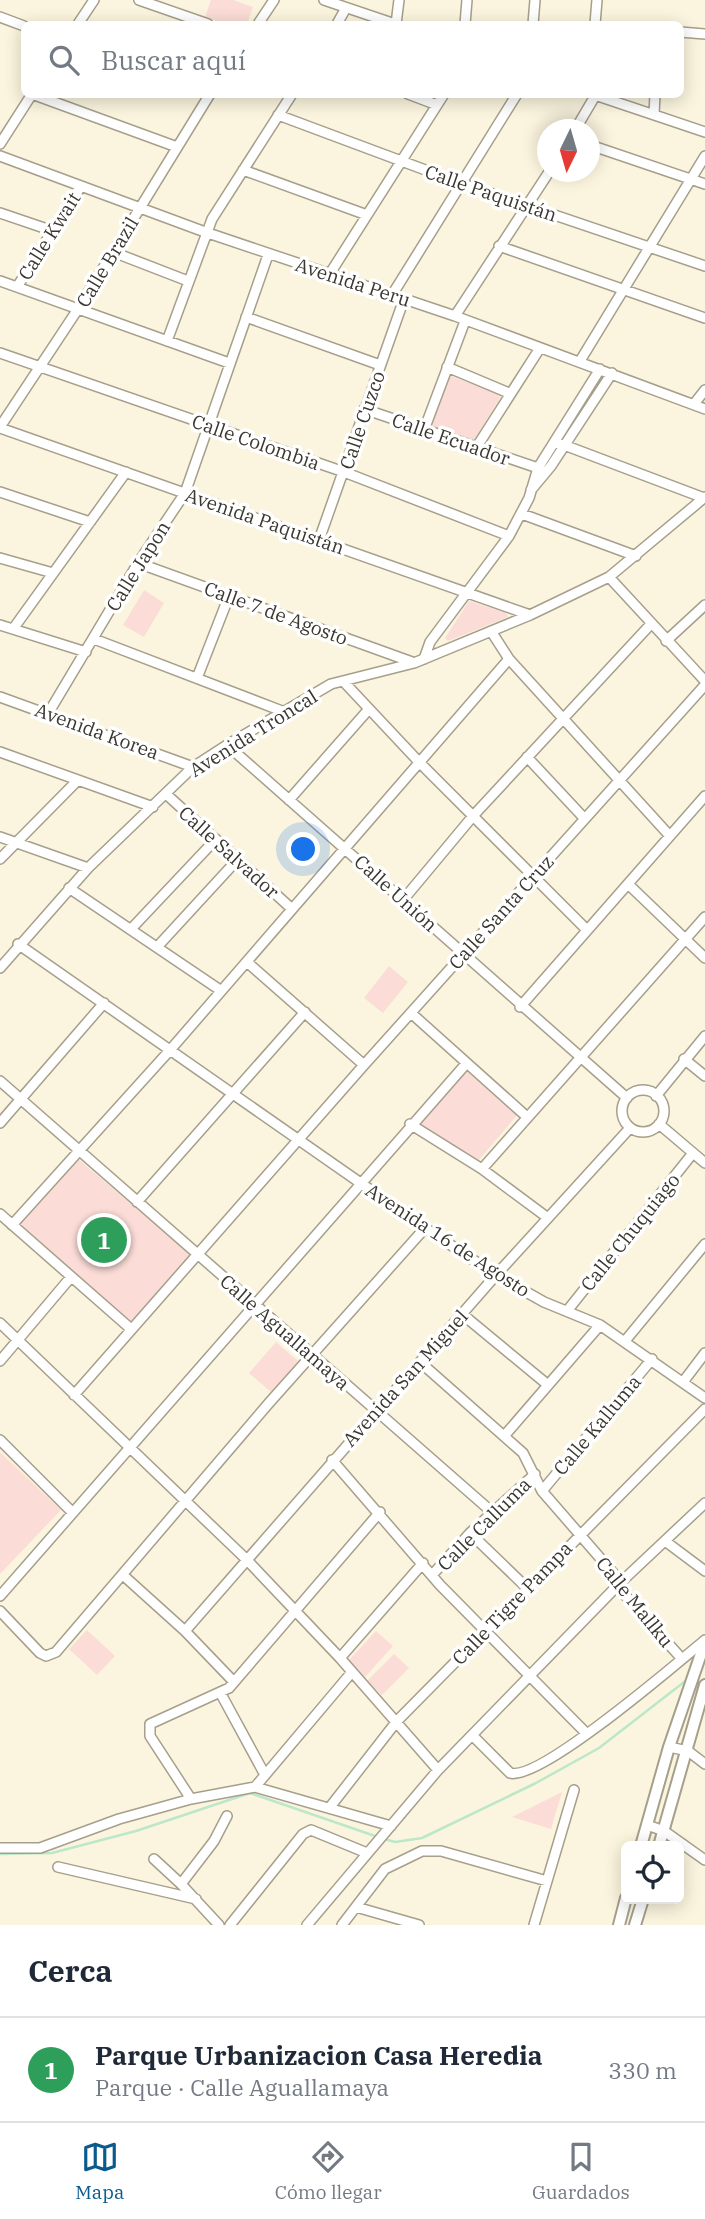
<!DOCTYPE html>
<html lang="es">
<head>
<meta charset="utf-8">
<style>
  :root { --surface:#fff; --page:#f6f6f7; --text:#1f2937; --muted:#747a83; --line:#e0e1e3; --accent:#0a5a8d }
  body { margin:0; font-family:"IBM Plex Serif",serif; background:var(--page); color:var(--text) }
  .controls { position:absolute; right:21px; bottom:21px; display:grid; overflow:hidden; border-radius:10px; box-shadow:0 4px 18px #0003 }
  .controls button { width:63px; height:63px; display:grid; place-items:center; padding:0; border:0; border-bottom:2px solid var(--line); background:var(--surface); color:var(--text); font:35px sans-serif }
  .compass { position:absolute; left:537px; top:119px; width:63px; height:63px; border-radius:50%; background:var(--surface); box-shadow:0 4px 18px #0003; rotate:185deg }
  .you { position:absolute; left:304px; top:850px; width:24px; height:24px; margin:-18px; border:5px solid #fff; border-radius:50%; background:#1a73e8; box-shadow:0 0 0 10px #1a73e833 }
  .badge { display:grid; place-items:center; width:46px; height:46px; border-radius:50%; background:var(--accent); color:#fff; font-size:23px; font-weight:700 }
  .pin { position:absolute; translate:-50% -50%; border:4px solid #fff; box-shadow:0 2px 7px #0006 }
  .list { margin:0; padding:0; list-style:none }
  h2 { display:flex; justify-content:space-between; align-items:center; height:91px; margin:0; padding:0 28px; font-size:30px }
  h2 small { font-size:23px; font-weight:400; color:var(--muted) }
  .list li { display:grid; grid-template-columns:46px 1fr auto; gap:21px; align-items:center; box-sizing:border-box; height:105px; padding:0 28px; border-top:2px solid var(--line) }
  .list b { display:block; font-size:26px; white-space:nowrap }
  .list p { margin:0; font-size:23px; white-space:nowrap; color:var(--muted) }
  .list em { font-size:23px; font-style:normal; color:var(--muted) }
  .icon { flex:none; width:38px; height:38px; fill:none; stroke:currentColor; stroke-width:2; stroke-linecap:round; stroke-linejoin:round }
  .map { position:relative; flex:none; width:705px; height:1925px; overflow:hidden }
  .search { position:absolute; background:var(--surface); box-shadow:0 4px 18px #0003; left:21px; right:21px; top:21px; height:77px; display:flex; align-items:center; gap:18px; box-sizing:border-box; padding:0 24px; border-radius:10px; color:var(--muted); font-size:26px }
  .sheet { height:196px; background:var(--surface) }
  nav { display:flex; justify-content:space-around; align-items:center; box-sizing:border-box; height:98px; border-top:2px solid var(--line); background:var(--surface); font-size:19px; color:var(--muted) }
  nav a { display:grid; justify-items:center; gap:4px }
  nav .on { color:var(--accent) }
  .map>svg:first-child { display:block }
</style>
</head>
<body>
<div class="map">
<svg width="705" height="1925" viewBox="0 0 705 1925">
  <rect width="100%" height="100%" fill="#fbf5df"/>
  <!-- green -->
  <path fill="#fbdcd6" d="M211 0H233L253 7 247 24H226L205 17Z
    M448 375 502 395 472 443 428 428Z
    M144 590 164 603 144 637 123 625Z
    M469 601 506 613 508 617 448 641 445 638Z
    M389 966 408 982 383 1013 364 998Z
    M465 1070 518 1114 478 1161 418 1123Z
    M77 1158 191 1255 132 1323 18 1225Z
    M276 1342 298 1361 271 1392 249 1373Z
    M0 1452 61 1510 0 1574Z
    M87 1630 115 1656 97 1675 69 1649Z
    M376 1631 393 1646 365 1677 348 1661Z
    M394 1654 409 1668 382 1695 367 1681Z
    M562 1792 551 1829 512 1817Z"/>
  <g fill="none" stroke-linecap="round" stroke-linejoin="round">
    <!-- stream -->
    <path stroke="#bce7c8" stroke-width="2.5" d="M384 1839 395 1842 422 1838 536 1783 599 1748 688 1679
      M0 1854 52 1853 136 1831 250 1793 378 1837"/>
    <defs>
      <path id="minor" d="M139 0 208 24
        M324 0 395 24
        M0 17 24 26
        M78 24 94 0
        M258 24 274 0
        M337 24 346 8
        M396 24 399 0
        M465 24 467 0
        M533 24 535 0
        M595 24 597 0
        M680 32 705 34
        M408 94 437 105
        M592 94 705 132
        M278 115 463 184 705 266
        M654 115 655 94
        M575 130 595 96
        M0 144 32 94 177 147
        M590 145 705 184
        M0 156 205 232 455 316 705 409
        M243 170 367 215
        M0 213 53 231
        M499 246 705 318
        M113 252 188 281
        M329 275 444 94
        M0 281 229 363
        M17 287 81 186
        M392 295 517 94
        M455 316 549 172
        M246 317 380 365
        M167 341 212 219 292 94
        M0 353 344 472 509 536
        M580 361 705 156
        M447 367 509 393
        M694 404 705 390
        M364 409 538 468
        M0 427 78 309 210 94
        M0 428 530 615
        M424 430 465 321
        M556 442 704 498
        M476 448 540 348
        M531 490 551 466 612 373
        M0 492 90 522
        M522 514 636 556
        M319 540 404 299
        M0 558 53 573
        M138 563 412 662
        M609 577 705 681
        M0 625 86 652
        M13 629 126 472
        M491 631 509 659 669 835
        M94 639 282 711
        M666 641 705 605
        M424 659 430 642 509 536 529 498 538 468 600 369
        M197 678 229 596
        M343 681 420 763 586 929
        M0 697 193 767
        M49 712 138 563 185 493 268 255
        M227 745 627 1098
        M0 752 153 807
        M527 757 584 818
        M166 794 292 909
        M289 800 369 709
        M0 837 88 868
        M0 859 78 780
        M628 884 705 958
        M69 888 220 990
        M403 900 473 816 650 625
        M132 928 216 839
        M18 944 425 1228 496 1275 544 1302 600 1325 705 1398
        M158 946 238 859
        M247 962 364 1065
        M0 968 88 868 193 767 227 745 331 684 414 663 530 615 609 577 705 497
        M520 1007 705 796
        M411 1013 526 1116
        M684 1059 705 1076
        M0 1081 492 1512
        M622 1111a21 21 0 1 1 42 0a21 21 0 1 1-42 0Z
        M656 1096 705 1036
        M0 1123 104 1003
        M410 1124 482 1169 548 1218
        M659 1124 705 1163
        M482 1169 705 917
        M137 1202 305 1012
        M0 1214 131 1329
        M12 1225 171 1049 509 659
        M567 1311 693 1153
        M462 1314 548 1385
        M0 1323 246 1559 340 1658 438 1770 620 1583 705 1503
        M625 1341 705 1244
        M0 1361 71 1277
        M420 1362 523 1453 542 1491 614 1574 624 1594 682 1659
        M683 1382 705 1353
        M74 1395 364 1065 705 685
        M505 1435 600 1325
        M0 1440 71 1511
        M332 1460 440 1585 587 1734
        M542 1491 652 1359
        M470 1533 527 1588
        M665 1541 705 1571
        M433 1574 470 1533 535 1474
        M124 1576 185 1631 234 1682
        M0 1596 465 1065
        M0 1611 40 1653 46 1656 56 1652 269 1403 425 1228
        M185 1631 496 1275 630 1128
        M340 1658 423 1563
        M221 1694 265 1775
        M473 1736 510 1773C539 1782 676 1664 705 1640
        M669 1747 688 1751 705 1764
        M255 1787 391 1826
        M191 1799 150 1736V1724L229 1688 380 1512
        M330 1807 397 1721 705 1409
        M647 1825 664 1831 705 1860
        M0 1848H40L119 1819 191 1799 255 1787 352 1672
        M154 1859 181 1884
        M58 1867 196 1899
        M356 1907 419 1925
        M219 1925 181 1884 214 1841 227 1816
        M230 1925 303 1834 311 1830 367 1853
        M307 1925 438 1770
        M342 1925 385 1869 422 1851H441L547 1881
        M534 1925 574 1790"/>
      <path id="tertiary" d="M641 1846 669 1747 705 1642
        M659 1846 705 1685
        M619 1925 626 1898
        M635 1925 643 1899"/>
    </defs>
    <!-- minor casing -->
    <use href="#minor" stroke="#a59f8b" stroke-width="12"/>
    <!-- tertiary casing -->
    <use href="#tertiary" stroke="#a59f8b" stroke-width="14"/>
    <!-- minor -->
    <use href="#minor" stroke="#fff" stroke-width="9"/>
    <!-- tertiary -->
    <use href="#tertiary" stroke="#fff" stroke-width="10"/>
  </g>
  <g text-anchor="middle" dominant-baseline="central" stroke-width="7" stroke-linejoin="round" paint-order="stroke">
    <!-- street labels -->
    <g font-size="19" fill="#3a372f" stroke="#fff">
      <text transform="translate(491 193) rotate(19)">Calle Paquistán</text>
      <text transform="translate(49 236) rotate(-58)">Calle Kwait</text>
      <text transform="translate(107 262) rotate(-59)">Calle Brazil</text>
      <text transform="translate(353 282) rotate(18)">Avenida Peru</text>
      <text transform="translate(362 420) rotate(-71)">Calle Cuzco</text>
      <text transform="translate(451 439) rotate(19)">Calle Ecuador</text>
      <text transform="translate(256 442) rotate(19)">Calle Colombia</text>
      <text transform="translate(265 521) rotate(19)">Avenida Paquistán</text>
      <text transform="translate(138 566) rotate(-58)">Calle Japon</text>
      <text transform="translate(276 613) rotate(20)">Calle 7 de Agosto</text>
      <text transform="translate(97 731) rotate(20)">Avenida Korea</text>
      <text transform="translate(253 733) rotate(-32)">Avenida Troncal</text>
      <text transform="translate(229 852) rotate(42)">Calle Salvador</text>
      <text transform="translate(396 893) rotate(42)">Calle Unión</text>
      <text transform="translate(501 912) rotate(-48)">Calle Santa Cruz</text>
      <text transform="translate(630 1232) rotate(-51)">Calle Chuquiago</text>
      <text transform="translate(448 1240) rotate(33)">Avenida 16 de Agosto</text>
      <text transform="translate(285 1332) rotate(41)">Calle Aguallamaya</text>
      <text transform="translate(405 1378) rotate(-48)">Avenida San Miguel</text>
      <text transform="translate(597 1425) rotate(-50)">Calle Kalluma</text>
      <text transform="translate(484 1524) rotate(-45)">Calle Calluma</text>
      <text transform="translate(635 1602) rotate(51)">Calle Mallku</text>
      <text transform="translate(512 1603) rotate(-46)">Calle Tigre Pampa</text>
    </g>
  </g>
</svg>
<div class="controls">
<button><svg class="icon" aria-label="locate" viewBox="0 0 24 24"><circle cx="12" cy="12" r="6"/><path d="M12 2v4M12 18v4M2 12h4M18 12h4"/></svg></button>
</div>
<svg class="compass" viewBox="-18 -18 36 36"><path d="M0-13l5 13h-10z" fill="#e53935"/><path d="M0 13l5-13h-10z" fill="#747a83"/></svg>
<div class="you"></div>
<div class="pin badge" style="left:104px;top:1240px;background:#2e9e5b">1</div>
<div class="search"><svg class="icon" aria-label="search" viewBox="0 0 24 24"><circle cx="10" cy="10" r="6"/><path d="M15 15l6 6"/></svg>Buscar aquí</div>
</div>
<section class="sheet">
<h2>Cerca<small></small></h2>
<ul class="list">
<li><span class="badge" style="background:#2e9e5b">1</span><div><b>Parque Urbanizacion Casa Heredia</b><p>Parque · Calle Aguallamaya</p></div><em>330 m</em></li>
</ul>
</section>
<nav>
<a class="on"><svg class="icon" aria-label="map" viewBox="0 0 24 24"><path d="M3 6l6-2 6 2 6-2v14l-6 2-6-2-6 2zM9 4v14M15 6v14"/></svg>Mapa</a>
<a><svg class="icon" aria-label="directions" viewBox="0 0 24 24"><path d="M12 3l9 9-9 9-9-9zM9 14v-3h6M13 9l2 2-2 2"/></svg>Cómo llegar</a>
<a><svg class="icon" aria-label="saved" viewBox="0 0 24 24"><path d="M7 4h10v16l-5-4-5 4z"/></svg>Guardados</a>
</nav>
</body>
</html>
